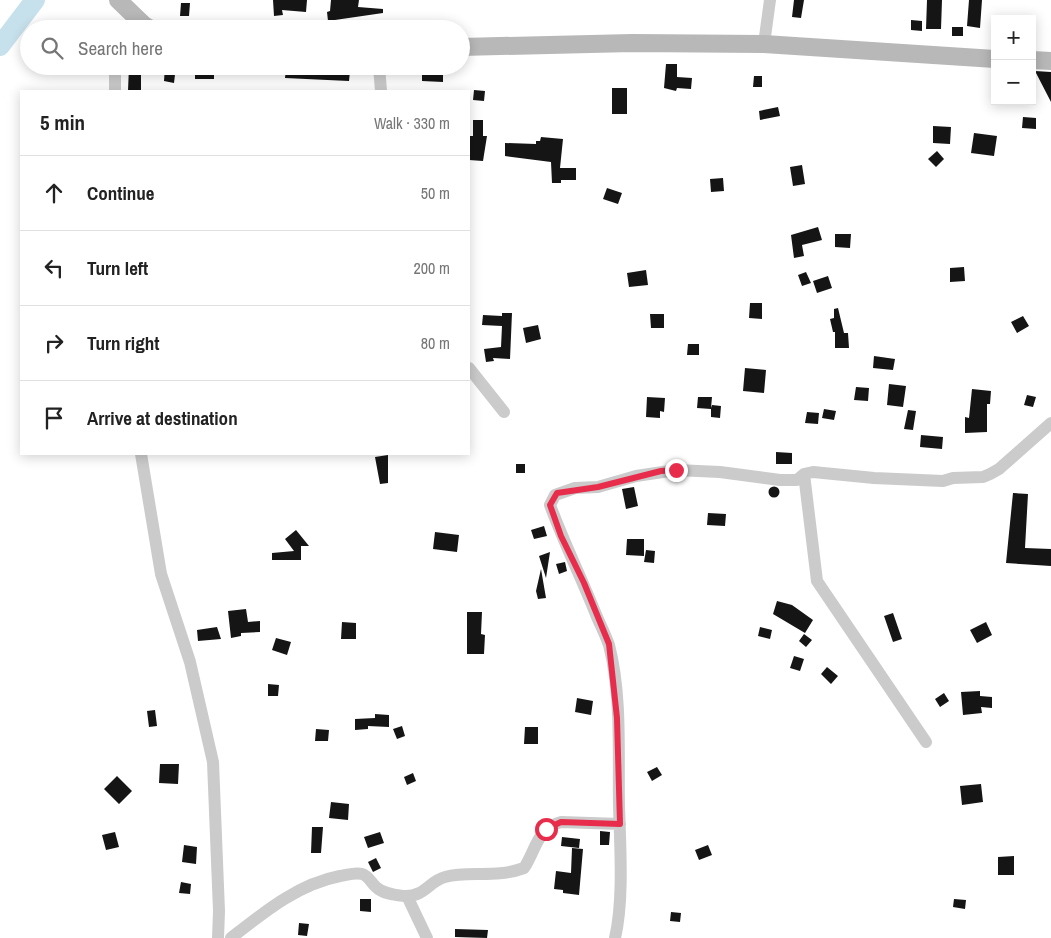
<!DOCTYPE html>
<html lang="en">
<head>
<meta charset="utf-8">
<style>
  :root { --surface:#fff; --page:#f2f2f2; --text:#222; --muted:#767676; --line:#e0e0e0 }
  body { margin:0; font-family:"Archivo Narrow",sans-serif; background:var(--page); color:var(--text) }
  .controls { position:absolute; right:15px; top:15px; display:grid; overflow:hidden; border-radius:0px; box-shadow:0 2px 12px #0003 }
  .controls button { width:45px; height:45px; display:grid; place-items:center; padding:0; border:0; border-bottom:1px solid var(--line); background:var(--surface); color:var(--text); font:25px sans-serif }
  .stop { position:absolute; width:15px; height:15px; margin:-11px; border:4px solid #e82d4c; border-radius:50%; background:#fff }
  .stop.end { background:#e82d4c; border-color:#fff; box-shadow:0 1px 5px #0008 }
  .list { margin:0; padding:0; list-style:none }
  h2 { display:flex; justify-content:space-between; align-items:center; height:65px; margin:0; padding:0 20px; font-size:21px }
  h2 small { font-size:16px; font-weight:400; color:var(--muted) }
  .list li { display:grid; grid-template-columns:32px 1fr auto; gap:15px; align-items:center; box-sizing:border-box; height:75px; padding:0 20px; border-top:1px solid var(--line) }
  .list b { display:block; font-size:19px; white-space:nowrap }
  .list em { font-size:16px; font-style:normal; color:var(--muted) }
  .icon { flex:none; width:28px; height:28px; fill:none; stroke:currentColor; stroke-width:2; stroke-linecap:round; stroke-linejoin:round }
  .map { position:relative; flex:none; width:1051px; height:938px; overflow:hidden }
  .search { position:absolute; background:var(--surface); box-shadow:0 2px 12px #0003; left:20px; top:20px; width:450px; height:55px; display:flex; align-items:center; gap:12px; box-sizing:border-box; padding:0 18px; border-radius:28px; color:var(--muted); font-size:19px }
  .panel { position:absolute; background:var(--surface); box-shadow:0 2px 12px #0003; left:20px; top:90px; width:450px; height:365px; border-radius:0px }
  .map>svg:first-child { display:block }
</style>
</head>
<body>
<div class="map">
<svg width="1051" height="938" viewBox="0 0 1051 938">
  <rect width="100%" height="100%" fill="#fff"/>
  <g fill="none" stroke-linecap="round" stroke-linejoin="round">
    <!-- river -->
    <path stroke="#c7e1ec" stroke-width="20" d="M0 46 35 0"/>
  </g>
  <!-- building -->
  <path fill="#151515" d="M273 0H307L306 12 282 10 283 15 274 16Z
    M331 0H359L358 7 383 9V13L328 21 327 12 330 11Z
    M794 0H804L801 18 792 17Z
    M927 0H942L941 29H926Z
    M969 0H982L980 28 967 26Z
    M181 3H190L189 16H180Z
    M911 20 922 21V31L911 30Z
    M952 27H963V36H952Z
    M666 64H677V77L692 78 691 89 677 88 676 91 664 88Z
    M129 66H141V91H128Z
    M165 66H176L174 83 164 81Z
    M201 66H211V70H214V79H195V69H201Z
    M422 66H443V82L422 81Z
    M286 68 350 71 349 81 285 78Z
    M1035 71 1051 72V102Z
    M754 76H762V87H753Z
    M612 88H627V114H612Z
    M474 90 485 91 484 101 473 100Z
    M778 107 780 116 760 120 759 111Z
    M1023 117 1036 118V129L1022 128Z
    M473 120H483V136H487L483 161 469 160V136H473Z
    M933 126 951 127 950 144 933 143Z
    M974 133 997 136 994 156 971 153Z
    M541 137 563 139 560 168H576V180H561V183H552L551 162 505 156V143L536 144V141H540Z
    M937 151 944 159 936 167 928 159Z
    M802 165 805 184 793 186 790 167Z
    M723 178 724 191 711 192 710 179Z
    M607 188 622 193 618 204 603 199Z
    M818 227 822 240 802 245 804 256 794 258 791 235Z
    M835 234H851L850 248 835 247Z
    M964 267 965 281 950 282V268Z
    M646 270 648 285 629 287 627 273Z
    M806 272 811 283 802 286 798 275Z
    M828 276 832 288 817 293 813 281Z
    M750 303H762V319L749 318Z
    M838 308 844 333H848L849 348H835V332H833L830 319 834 318V309Z
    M502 313H512L510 359 493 358 494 361 486 362 484 349 501 347 502 326 482 325 483 315 502 316Z
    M650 314H664V328H651Z
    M1023 316 1029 326 1017 333 1011 322Z
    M538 325 541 339 526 343 523 328Z
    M688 344H699V355H687Z
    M874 356 895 359 893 370 873 368Z
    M745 368 766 370 764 393 743 391Z
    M889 384 906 386 903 407 887 405Z
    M856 387 869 388 868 401 854 400Z
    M972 389 991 391 990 404H987V432L965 433V417L969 418Z
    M1027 395 1036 397 1033 407 1024 405Z
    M647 397 665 398 664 412 660 411V418L646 417Z
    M698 397H712L711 408 712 405 721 406 720 418 711 417V409L697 408Z
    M824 409 836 411 834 420 822 418Z
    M908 410 916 411 913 430 904 429Z
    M807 412 819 413 818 424 805 423Z
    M921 435 943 437 942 449 920 447Z
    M776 452 792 453V464H776Z
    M388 455V483L380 484 375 457Z
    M516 464H525V473H516Z
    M768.5 492a5.5 5.5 0 1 1 11 0a5.5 5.5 0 1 1-11 0Z
    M634 487 638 506 626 509 622 489Z
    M1013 493 1028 494 1025 548 1051 549V566L1006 563Z
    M708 513 726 514 725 526 707 525Z
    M544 526 547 536 534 539 531 530Z
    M296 530 309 546H301V560H272V553L294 551 285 539Z
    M435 532 459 535 457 552 433 549Z
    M627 539H644V556L626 555Z
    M646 550 655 551 654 563 644 562Z
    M550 552 546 578 539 556Z
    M565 562 567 571 559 574 556 564Z
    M541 569 546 598 538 599 536 591Z
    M777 601 792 605 813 620 805 633 773 614Z
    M246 609 248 622 260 621V632L241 633V636L231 638 228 611Z
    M467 612H482L481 634 485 635 484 654H467Z
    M893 613 902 639 893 642 884 616Z
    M342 622 356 623V639H341Z
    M986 622 992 635 977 643 970 630Z
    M217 627 221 639 198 641 197 630Z
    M760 627 772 630 770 639 758 636Z
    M804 634 812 640 806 647 799 641Z
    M276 638 291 642 287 655 272 650Z
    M794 656 804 659 800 671 790 668Z
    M827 667 838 676 831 684 821 674Z
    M268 684 279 685 278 696H268Z
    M980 691V696L992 697V708L981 707 982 713 963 715 961 692Z
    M944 693 949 701 940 707 935 699Z
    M577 698 593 701 591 715 575 712Z
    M155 710 157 726 149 727 147 711Z
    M375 714 389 715V727L368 726V729L355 730V719L375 718Z
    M402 726 405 736 397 739 393 729Z
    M525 727H538V744H524Z
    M316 729 329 730 328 741H315Z
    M160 764H179L178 784 159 783Z
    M657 767 662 775 652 781 647 772Z
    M413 773 416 781 407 785 404 777Z
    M117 776 132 791 119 804 104 789Z
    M981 784 983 802 962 805 960 786Z
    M331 802 349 804 348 820 329 818Z
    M312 827H323L321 853H311Z
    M600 831 610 832 609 845H600Z
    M115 832 119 847 106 850 102 835Z
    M380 832 384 843 368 848 364 837Z
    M562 837 580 839 579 848 561 846Z
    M184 845 197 847 196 864 182 862Z
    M708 845 712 855 699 860 695 850Z
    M572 848 583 849 579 895 563 893V890L554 889 556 871 571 873Z
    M1014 856V875H998V857Z
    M376 858 381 868 373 872 368 862Z
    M181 882 191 884 190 894 179 893Z
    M360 899H371V912L360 911Z
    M954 899 966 900 965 909 953 907Z
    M671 912 681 913 680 922 670 921Z
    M299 923 309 924 307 936 298 935Z
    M455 929 488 930 487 938 455 937Z"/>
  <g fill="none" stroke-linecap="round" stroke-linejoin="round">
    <!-- street -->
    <path stroke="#cbcbcb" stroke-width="12" d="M127 29 135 17
      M764 44 770 0
      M115 66V91
      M379 66 381 91
      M469 368 504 412
      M141 454 161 574 190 662 213 762 219 911 218 938
      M804 474 817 581 926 742
      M407 896 427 938
      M231 938C264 912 298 884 340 876 347 875 355 872 362 874 369 876 371 883 376 887 383 894 395 895 404 896 425 897 429 881 445 877 470 870 494 879 524 868 536 850 537 828 561 822L620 824
      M615 938C624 900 620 845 619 805 618 754 622 695 609 645 606 636 601 626 597 617 582 579 564 543 550 505L555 495 575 488 598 487 636 476 676 470 720 472 780 480H797L804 474 813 472 874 478 943 481 953 478 983 477 990 474 999 469 1051 423"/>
    <!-- secondary -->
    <path stroke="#b8b8b8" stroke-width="18" d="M118 0 144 25 151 29
      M461 47 632 43 764 44 995 59
      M1032 60 1051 61"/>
  </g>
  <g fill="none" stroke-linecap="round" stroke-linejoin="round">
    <!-- route -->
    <path stroke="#e82d4c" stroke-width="6" d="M546 829 561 822 620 824 617 718 609 644 584 583 561 536 550 505 557 493 598 487 661 471 676 470"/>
  </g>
</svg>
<div class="controls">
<button>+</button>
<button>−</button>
</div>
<div class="stop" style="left:546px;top:829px"></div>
<div class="stop end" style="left:676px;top:470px"></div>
<div class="search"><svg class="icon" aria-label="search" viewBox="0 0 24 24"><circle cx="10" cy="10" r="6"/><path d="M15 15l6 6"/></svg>Search here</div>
<section class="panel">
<h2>5 min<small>Walk · 330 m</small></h2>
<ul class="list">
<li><svg class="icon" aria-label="ahead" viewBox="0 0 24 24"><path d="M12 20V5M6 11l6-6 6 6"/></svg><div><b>Continue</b></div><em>50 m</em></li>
<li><svg class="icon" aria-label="left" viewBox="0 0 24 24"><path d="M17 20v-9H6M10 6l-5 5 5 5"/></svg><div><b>Turn left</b></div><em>200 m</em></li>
<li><svg class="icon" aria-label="right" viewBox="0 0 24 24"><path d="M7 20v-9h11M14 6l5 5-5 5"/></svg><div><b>Turn right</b></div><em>80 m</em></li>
<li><svg class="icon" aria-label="arrive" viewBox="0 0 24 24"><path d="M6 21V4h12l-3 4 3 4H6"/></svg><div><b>Arrive at destination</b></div></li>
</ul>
</section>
</div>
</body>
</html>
